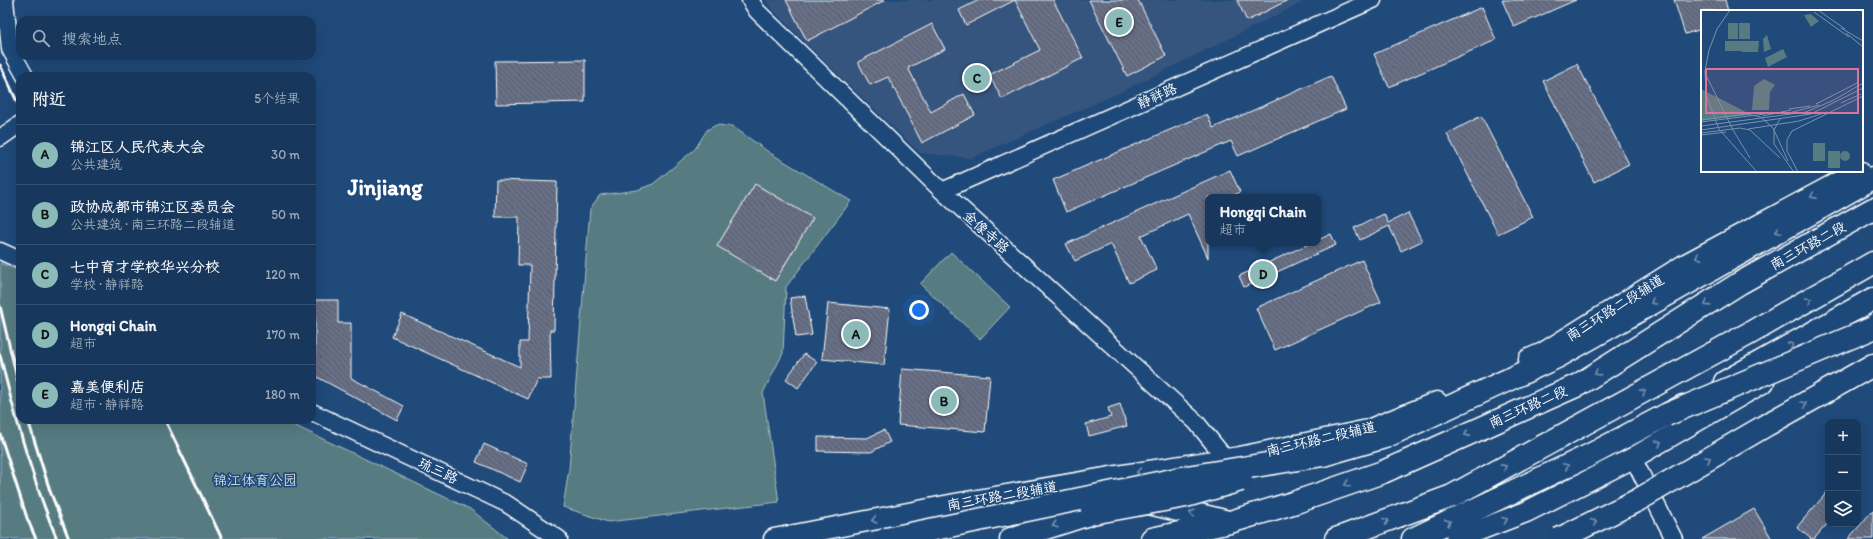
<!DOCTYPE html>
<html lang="zh">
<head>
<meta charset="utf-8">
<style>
  :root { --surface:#17385c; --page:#244365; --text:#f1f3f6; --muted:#9eacbb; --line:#365272; --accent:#8bbbb9 }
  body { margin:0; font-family:Itim,"LXGW WenKai TC",sans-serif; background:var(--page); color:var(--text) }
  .controls { position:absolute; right:12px; bottom:12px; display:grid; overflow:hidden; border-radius:8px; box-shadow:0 4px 16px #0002 }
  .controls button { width:36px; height:36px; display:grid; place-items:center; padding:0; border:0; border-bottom:1px solid var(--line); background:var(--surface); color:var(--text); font:20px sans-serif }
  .you { position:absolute; left:919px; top:310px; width:14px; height:14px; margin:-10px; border:3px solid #fff; border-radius:50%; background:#1a73e8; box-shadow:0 0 0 6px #1a73e833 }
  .badge { display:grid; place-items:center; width:26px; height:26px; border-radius:50%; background:var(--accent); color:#111; font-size:13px; font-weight:700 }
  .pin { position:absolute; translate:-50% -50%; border:2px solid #fff; box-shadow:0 1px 4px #0006 }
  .popup { position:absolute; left:1205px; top:194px; width:116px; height:52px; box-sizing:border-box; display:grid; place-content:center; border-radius:8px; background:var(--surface); filter:drop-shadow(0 1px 3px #0005); font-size:13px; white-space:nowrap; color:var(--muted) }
  .popup b { font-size:15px; color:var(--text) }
  .popup::after { content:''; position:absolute; left:50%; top:100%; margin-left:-8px; border:8px solid transparent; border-top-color:var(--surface) }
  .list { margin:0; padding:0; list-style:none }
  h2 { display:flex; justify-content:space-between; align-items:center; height:52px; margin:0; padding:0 16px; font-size:17px }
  h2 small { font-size:13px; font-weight:400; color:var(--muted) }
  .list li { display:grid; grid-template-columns:26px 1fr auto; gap:12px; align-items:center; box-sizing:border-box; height:60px; padding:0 16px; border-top:1px solid var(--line) }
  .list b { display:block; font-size:15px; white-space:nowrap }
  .list p { margin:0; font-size:13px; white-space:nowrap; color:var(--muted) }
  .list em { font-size:13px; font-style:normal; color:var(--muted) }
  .icon { flex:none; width:22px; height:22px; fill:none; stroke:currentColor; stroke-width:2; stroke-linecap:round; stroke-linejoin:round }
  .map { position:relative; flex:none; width:1873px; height:539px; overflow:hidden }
  .search { position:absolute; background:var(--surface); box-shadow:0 4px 16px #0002; left:16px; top:16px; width:300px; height:44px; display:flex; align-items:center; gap:10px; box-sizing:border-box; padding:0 14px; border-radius:12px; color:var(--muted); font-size:15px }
  .panel { position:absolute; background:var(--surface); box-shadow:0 4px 16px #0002; left:16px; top:72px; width:300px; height:352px; border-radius:12px }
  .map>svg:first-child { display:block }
</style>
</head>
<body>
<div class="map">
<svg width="1873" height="539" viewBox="0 0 1873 539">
  <defs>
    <pattern id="building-back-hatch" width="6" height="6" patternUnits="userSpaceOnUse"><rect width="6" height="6" fill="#677087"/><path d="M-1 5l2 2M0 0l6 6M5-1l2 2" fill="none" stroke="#585c67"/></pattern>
  </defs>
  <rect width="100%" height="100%" fill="#1f4a7a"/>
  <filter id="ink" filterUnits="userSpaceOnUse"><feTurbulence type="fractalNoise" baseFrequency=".025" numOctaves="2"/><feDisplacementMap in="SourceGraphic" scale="8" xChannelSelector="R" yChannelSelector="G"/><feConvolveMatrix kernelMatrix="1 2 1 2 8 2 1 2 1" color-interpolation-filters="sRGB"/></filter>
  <g filter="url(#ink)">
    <!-- built -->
    <path fill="#35557e" d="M766 0H1307L1121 92 971 158 920 153 826 63 771 8Z"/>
    <!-- green -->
    <path fill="#567c82" stroke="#aabec0" d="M716 125 732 126 770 153 851 201 786 287 783 353 763 393 779 502 608 522 563 507 569 469 590 209 600 195 637 190 653 184 695 149 707 130Z
      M951 252 1010 307 980 339 920 284Z
      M0 263 20 271V420H283L470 509 508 539H0Z"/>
    <!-- building -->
    <path fill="url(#building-back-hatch)" stroke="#fff" d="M786 0H885L807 41Z
      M979 0H1053L1083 58 1002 99 989 75 1040 50 1015 0 966 25 959 10Z
      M1089 0H1138L1166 56 1127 76Z
      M1237 0H1288L1247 21Z
      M1502 0H1576L1514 27Z
      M1674 0H1725L1728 11H1702V29L1685 34Z
      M1482 7 1496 40 1389 87 1374 54Z
      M932 24 945 49 908 68 931 112 964 94 975 115 922 143 888 77 870 85 858 62Z
      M585 60V102L496 104 495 61Z
      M1577 64 1629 164 1594 182 1543 81Z
      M1331 76 1346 109 1238 156 1231 141 1066 212 1053 180 1207 114 1213 128Z
      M1481 116 1533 217 1498 234 1447 134Z
      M1230 170 1240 192 1230 197H1208V258L1188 214 1141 236 1157 270 1129 283 1111 244 1075 261 1066 244Z
      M496 180 557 182 554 330H550L551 379H537L528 399 392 337 402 314 520 367V342H528L530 265H518L519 217H495Z
      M755 184 813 218 775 281 717 246Z
      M1408 213 1422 241 1401 251 1389 226 1360 240 1354 228 1384 214 1388 223Z
      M1331 234 1336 245 1244 287 1239 276 1311 243H1318V240Z
      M1362 260 1381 302 1275 350 1256 308Z
      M805 296 812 335 796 337 790 298Z
      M315 300H338V323H351V378L404 406 397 420 315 376Z
      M828 303 890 309 884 365 822 359Z
      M804 354 817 362 798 388 786 379Z
      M902 369 990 376 985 432 898 425Z
      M1120 404 1127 426 1089 436 1086 424 1111 417 1108 408Z
      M884 430 890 442 871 452 818 451V437L867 438Z
      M484 444 528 464 520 482 476 462Z
      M1828 491V523L1814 539H1811L1797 527Z
      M1754 509 1772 539H1702Z
      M1873 510V539H1848Z"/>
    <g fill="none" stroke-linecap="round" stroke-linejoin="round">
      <defs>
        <path id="minor" d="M5 0 10 49 25 76
          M750 0 757 11 942 191 1196 422 1226 459
          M0 138 20 124
          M942 191 1373 0
          M0 251 20 260
          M312 412 507 504 559 539
          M1633 458 1674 539"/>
        <path id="major" d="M1529 359 1543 353 1684 265 1859 171
          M774 539 955 504 1122 475 1240 457 1368 430 1437 402
          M1456 539 1526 512 1633 458 1764 382"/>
        <path id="highway" d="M1725 382 1873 299
          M1770 423 1873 365
          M1323 455 1385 437 1559 356 1873 178
          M1145 502 1224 521
          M1011 539 1092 513
          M1152 539 1230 522 1296 502 1383 472 1578 385 1740 283 1873 209
          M1336 539 1452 496 1750 333 1873 263
          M1413 539 1590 455 1683 406"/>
      </defs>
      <!-- minor casing -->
      <use href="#minor" stroke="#fff" stroke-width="19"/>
      <!-- major casing -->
      <use href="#major" stroke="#fff" stroke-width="23"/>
      <!-- highway casing -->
      <use href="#highway" stroke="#fff" stroke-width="25"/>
      <!-- minor -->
      <use href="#minor" stroke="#1f4a7a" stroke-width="16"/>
      <!-- major -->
      <use href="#major" stroke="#1f4a7a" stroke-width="20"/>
      <!-- highway -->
      <use href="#highway" stroke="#1f4a7a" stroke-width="22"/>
      <!-- rail -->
      <path stroke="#fff" stroke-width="3" d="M0 65 20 108
        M0 306 20 391
        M0 355C15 418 32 479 57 539
        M28 420 50 491 69 539
        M165 420 222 539
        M0 434 27 518 36 539"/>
      <defs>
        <path id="highway-bridge" d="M1666 415 1873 328
          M1092 513 1186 496 1241 480
          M886 539 1187 477 1323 455
          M1559 539 1638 500 1770 423"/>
      </defs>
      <!-- highway-bridge casing -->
      <use href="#highway-bridge" stroke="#fff" stroke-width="25" stroke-linecap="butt"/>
      <!-- highway-bridge -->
      <use href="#highway-bridge" stroke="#1f4a7a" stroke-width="22"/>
    </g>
    <!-- one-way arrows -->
    <defs><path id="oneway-chevron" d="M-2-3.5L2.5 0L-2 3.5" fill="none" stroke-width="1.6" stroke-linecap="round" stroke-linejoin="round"/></defs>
    <g stroke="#7992af">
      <use href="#oneway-chevron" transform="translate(1813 196) rotate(152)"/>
      <use href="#oneway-chevron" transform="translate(1778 231) rotate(151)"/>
      <use href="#oneway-chevron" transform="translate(1698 257) rotate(152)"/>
      <use href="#oneway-chevron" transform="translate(1809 300) rotate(-30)"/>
      <use href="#oneway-chevron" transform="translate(1653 302) rotate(150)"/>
      <use href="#oneway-chevron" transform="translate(1707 304) rotate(148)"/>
      <use href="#oneway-chevron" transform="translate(1791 345) rotate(-29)"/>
      <use href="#oneway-chevron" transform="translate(1597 373) rotate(148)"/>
      <use href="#oneway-chevron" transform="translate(1643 392) rotate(-29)"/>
      <use href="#oneway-chevron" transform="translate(1804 404) rotate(-30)"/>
      <use href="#oneway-chevron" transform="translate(1467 434) rotate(156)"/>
      <use href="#oneway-chevron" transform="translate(1659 443) rotate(-30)"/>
      <use href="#oneway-chevron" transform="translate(1708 459) rotate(-30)"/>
      <use href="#oneway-chevron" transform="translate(1566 466) rotate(-25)"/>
      <use href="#oneway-chevron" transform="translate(1504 467) rotate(-29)"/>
      <use href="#oneway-chevron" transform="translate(1139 472) rotate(171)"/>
      <use href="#oneway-chevron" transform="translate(1347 484) rotate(161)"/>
      <use href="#oneway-chevron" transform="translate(1192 513) rotate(-167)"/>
      <use href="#oneway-chevron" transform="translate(874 520) rotate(169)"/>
      <use href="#oneway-chevron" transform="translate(1505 520) rotate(-21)"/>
      <use href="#oneway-chevron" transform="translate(1386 521) rotate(-21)"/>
      <use href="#oneway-chevron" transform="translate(1448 522) rotate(-25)"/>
      <use href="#oneway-chevron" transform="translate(1594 522) rotate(-27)"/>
      <use href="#oneway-chevron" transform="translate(1055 525) rotate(163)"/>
    </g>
  </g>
  <g text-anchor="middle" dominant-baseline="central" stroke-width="3.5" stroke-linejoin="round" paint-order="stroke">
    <!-- street labels -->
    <g font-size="14" fill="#fff" stroke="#1f4a7a">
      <text transform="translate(1157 96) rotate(-24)">静祥路</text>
      <text transform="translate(986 232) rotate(42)">金像寺路</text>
      <text transform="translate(1808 246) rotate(-29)">南三环路二段</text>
      <text transform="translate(1615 308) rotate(-32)">南三环路二段辅道</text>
      <text transform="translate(1528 407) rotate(-24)">南三环路二段</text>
      <text transform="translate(1321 439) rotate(-13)">南三环路二段辅道</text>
      <text transform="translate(438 471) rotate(25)">琉三路</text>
      <text transform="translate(1002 496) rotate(-10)">南三环路二段辅道</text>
    </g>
    <!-- park labels -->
    <g font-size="14" fill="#d5dee0" stroke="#1f4a7a">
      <text x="255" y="480">锦江体育公园</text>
    </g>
    <!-- town labels -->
    <g font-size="22" font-weight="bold" fill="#fff" stroke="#1f4a7a">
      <text x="385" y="187">Jinjiang</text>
    </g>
  </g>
  <!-- overview -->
  <g transform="translate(1701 10)">
    <rect width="162" height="162" fill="#1f4a7a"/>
    <path d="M110 4 118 11 110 17 103 5ZM27 13H37V29H27ZM38 13H49V29H38ZM66 25 70 39 63 42 62 29ZM24 31H41V41H24ZM41 31H58L57 42H41ZM82 39 86 47 67 57 64 48ZM63 69 74 75 69 82 68 100H51L53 76ZM0 79 43 101 49 105 0 111ZM112 133H124V151H112ZM139 146a5 5 0 1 1 10 0a5 5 0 1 1-10 0ZM127 141H139V158H127Z" fill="#567c82"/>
    <path fill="none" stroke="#7992af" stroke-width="1" d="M29 0 16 19 8 40 4 61 5 85 18 119 56 162M117 0 144 19M113 2 148 27M140 18 162 31M145 23 162 37M5 65 32 120 49 148M140 93 160 84M115 94 156 73M88 99 109 96M88 103 118 95M62 106 90 100M79 109 73 120V134L93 162M0 110 46 104 60 107 72 118 87 151M0 112 64 104M0 116 105 102 133 90 162 73M47 119 98 111 126 102M0 120 110 104 162 78M0 123 39 118 49 120 79 148M0 125 25 122M97 162 86 141V130L91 121 162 86"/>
    <path fill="#da749d" fill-opacity="0.15" stroke="#da749d" stroke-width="2" d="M5 59H157V103H5Z"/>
    <rect width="162" height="162" fill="none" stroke="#fff" stroke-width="2"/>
  </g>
</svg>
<div class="controls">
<button>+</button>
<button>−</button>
<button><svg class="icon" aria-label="layers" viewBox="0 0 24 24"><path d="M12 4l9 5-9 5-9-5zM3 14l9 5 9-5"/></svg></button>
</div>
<div class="you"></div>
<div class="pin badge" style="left:856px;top:334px">A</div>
<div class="pin badge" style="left:944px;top:401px">B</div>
<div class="pin badge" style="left:977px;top:78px">C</div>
<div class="pin badge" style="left:1263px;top:274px">D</div>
<div class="popup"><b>Hongqi Chain</b>超市</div>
<div class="pin badge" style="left:1119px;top:22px">E</div>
<div class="search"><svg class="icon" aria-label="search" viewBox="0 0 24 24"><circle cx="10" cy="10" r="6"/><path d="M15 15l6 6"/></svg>搜索地点</div>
<section class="panel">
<h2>附近<small>5个结果</small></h2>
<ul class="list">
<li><span class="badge">A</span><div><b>锦江区人民代表大会</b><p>公共建筑</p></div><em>30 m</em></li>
<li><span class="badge">B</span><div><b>政协成都市锦江区委员会</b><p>公共建筑 · 南三环路二段辅道</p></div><em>50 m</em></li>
<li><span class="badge">C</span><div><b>七中育才学校华兴分校</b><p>学校 · 静祥路</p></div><em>120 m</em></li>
<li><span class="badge">D</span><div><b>Hongqi Chain</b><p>超市</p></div><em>170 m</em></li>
<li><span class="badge">E</span><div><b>嘉美便利店</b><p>超市 · 静祥路</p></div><em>180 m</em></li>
</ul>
</section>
</div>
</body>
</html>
